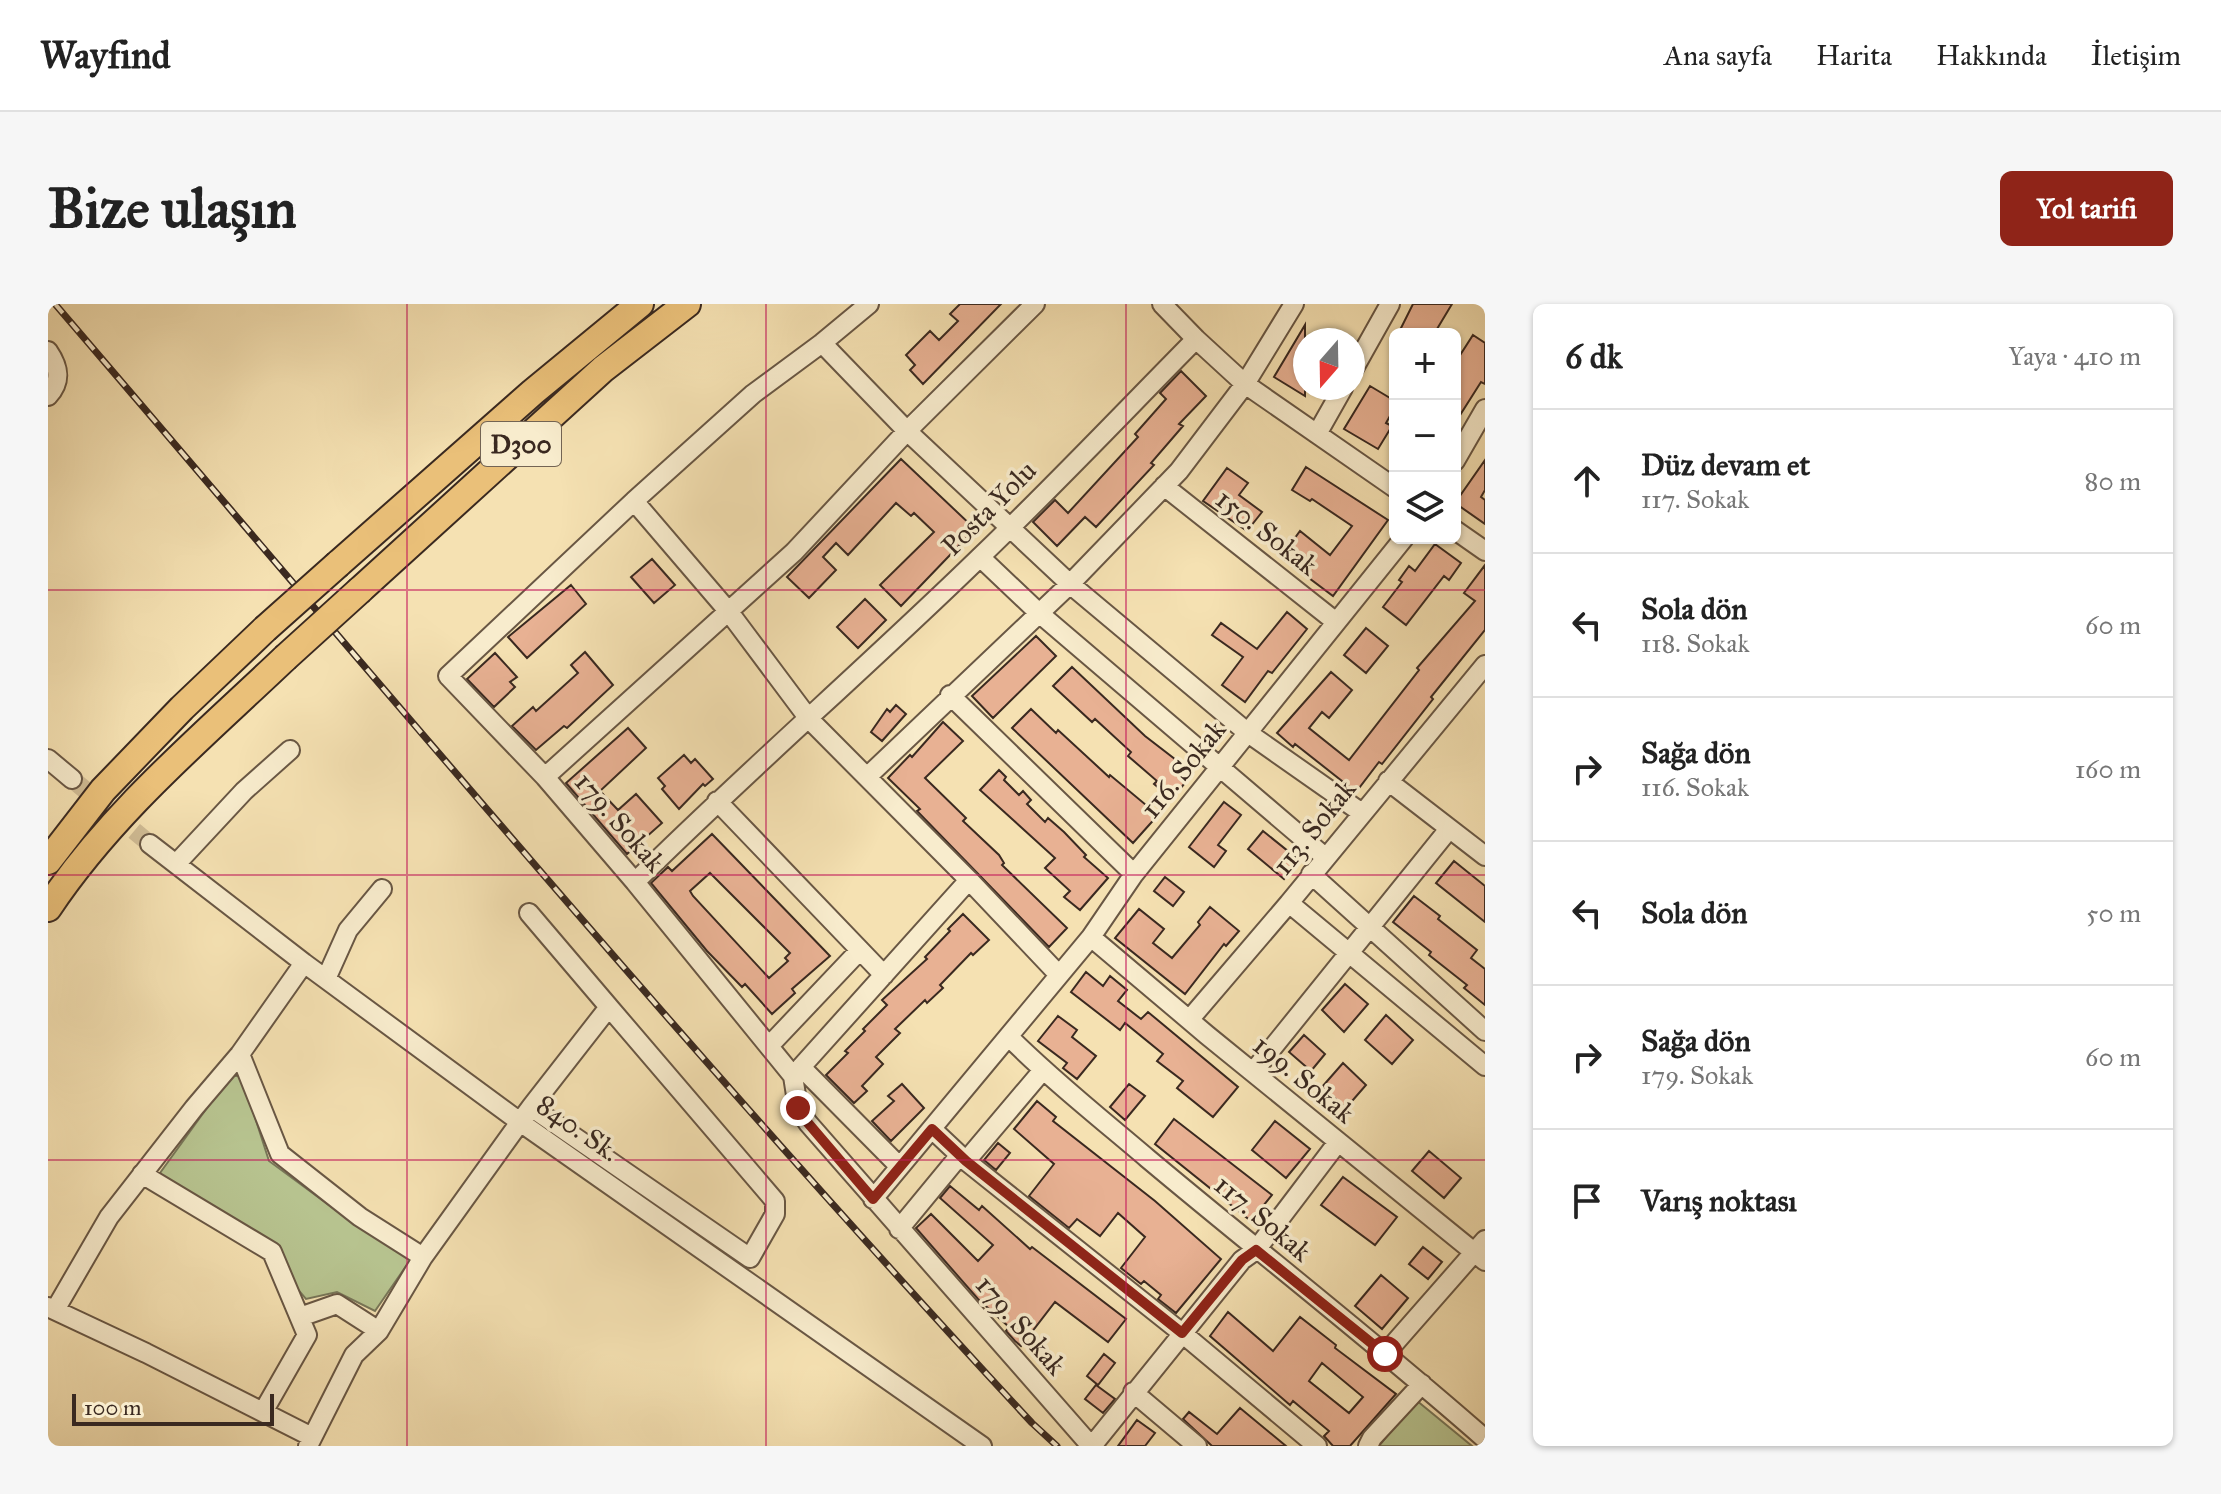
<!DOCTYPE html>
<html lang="tr">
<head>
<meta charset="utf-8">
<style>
  :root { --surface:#fff; --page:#f6f6f6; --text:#222; --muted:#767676; --line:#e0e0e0; --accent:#8f2418 }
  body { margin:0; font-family:"IM FELL Great Primer",serif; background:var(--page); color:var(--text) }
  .controls { position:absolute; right:24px; top:24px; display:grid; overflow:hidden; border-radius:12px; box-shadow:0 2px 6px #0004 }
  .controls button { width:72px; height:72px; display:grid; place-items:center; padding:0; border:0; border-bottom:2px solid var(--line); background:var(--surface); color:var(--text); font:40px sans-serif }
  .compass { position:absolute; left:1245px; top:24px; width:72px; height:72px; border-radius:50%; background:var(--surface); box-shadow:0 2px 6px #0004; rotate:200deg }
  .scale { position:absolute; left:24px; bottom:20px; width:202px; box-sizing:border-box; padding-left:8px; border:4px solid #3a2920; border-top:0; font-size:22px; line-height:28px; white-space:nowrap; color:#3a2920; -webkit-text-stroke:6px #f8eccd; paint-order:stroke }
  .stop { position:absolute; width:24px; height:24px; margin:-18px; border:6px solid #8f2418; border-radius:50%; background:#fff }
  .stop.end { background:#8f2418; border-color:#fff; box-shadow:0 2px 8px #0008 }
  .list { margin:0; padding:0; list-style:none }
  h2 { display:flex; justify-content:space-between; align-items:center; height:104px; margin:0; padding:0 32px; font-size:34px }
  h2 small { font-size:26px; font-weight:400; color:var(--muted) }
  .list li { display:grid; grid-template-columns:52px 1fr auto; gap:24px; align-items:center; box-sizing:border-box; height:144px; padding:0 32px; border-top:2px solid var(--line) }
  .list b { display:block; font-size:30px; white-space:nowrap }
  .list p { margin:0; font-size:26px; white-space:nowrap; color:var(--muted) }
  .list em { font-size:26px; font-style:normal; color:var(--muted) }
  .icon { flex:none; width:44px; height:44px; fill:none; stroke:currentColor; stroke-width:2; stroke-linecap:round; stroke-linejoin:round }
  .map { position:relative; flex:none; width:1437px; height:1142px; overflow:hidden; border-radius:12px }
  header { display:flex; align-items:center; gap:48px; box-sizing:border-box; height:112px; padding:0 40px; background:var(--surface); border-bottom:2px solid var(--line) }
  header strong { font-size:38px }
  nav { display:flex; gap:44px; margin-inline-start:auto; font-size:28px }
  .intro { display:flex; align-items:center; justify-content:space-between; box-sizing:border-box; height:192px; padding:0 48px }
  h1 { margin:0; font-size:56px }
  .button { padding:20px 36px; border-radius:12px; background:var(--accent); color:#fff; font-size:28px; font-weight:700 }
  main { display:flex; gap:48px; padding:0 48px }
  aside { flex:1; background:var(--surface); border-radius:12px; box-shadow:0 2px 6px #0004 }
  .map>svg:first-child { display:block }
</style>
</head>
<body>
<header>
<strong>Wayfind</strong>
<nav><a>Ana sayfa</a><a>Harita</a><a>Hakkında</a><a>İletişim</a></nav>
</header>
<div class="intro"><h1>Bize ulaşın</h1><a class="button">Yol tarifi</a></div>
<main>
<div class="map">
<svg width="1437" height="1142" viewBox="0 0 1437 1142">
  <rect width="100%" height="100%" fill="#f5e1b2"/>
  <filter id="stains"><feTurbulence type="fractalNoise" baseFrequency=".0025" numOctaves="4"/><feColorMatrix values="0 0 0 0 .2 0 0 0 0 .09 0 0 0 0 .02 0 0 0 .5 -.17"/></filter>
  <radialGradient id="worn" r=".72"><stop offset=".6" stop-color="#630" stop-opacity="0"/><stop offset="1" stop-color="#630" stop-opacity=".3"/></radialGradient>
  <!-- green -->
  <path fill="#b7c38f" stroke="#787658" stroke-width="2" d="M182 772H190L195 776 221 857 312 924 363 955 327 1007 289 988 258 995 246 981 230 941 116 876 112 869Z
    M1368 1096 1424 1142H1331Z"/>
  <!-- building -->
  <path fill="#e8b193" stroke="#3a2920" stroke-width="2" fill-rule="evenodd" d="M912 0H953L875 80 862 66 867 61 858 51 882 27 891 36 910 17 902 10Z
    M1365 0H1404L1386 30H1350Z
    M1257 21V92L1226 73Z
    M1425 31 1437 39V80L1433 78 1407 119V59Z
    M1133 67 1158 92 1131 120 1135 122 1103 159 1106 161 1048 223 1037 213 1009 242 985 218 1007 196 1020 209 1090 133 1087 130 1118 95 1112 89Z
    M1322 82 1347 97V103L1338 119 1344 122 1330 145 1296 125Z
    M853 155 927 225 853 302 832 281 886 228 866 209 863 212 848 199 800 251 788 239 775 253 788 266 761 294 739 273Z
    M1437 156V186L1433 193 1437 196V220L1407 199Z
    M1258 163 1340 216 1285 292 1233 253 1252 227 1282 251 1304 222 1264 195 1262 197 1244 186Z
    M1179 164 1200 179 1191 191 1214 208 1199 227 1155 197Z
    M1387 240 1413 259 1401 276 1396 272 1358 321 1335 303 1354 278 1351 276 1361 262 1367 267Z
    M604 255 627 281 606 299 583 273Z
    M1437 261V326L1383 393 1385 395 1334 460 1331 458 1308 488 1247 440 1245 443 1229 429 1283 368 1304 386 1281 414 1274 408 1261 424 1301 456 1371 366 1369 364 1427 297 1416 289Z
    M523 281 538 300 479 354 460 333Z
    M817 295 838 316 810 344 789 323Z
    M1239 308 1259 325 1224 369 1220 367 1197 398 1174 381 1195 353 1164 331 1173 319 1209 345Z
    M1318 324 1340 342 1318 369 1296 351Z
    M988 332 1008 352 945 414 924 392Z
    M537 348 565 381 519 424 516 422 488 446 464 422 485 403 488 407 530 369 523 361Z
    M447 349 469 373 462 378 467 383 446 403 419 375Z
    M1024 363 1097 432 1145 469 1124 495 1106 480 1109 477 1080 452 1083 448 1047 415 1044 418 1005 382Z
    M848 401 858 410 834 437 823 428 839 405 842 408Z
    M983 405 1008 429 1010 426 1061 473 1062 471 1110 511 1085 539 964 424Z
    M895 418 915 437 877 474 918 514 915 517 951 551 956 559 954 561 1019 624 1001 643 869 507 872 505 840 474 862 451 864 453Z
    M580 424 598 444 552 487 570 506 588 490 614 519 579 550 518 479Z
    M636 451 643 459 647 455 665 475 657 482 655 480 631 505 614 485 617 482 610 474Z
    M951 466 958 473 956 476 971 491 975 487 983 496 979 500 997 518 1000 514 1016 528 1038 551 1036 553 1060 574 1032 606 1016 593 1022 587 997 564 1007 554 932 486Z
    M1176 498 1193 511 1170 541 1178 547 1166 563 1141 543Z
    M1215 527 1251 556 1236 575 1200 545Z
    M664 530 782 652 744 685 747 689 724 710 697 680 694 683 659 647 603 579 620 563 624 567ZM662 569 742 649 737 654 740 657 721 674 645 592 642 587Z
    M1406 557 1437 582V618L1388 579Z
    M1117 573 1136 588 1125 602 1106 587Z
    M1366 592 1392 612 1390 615 1429 646 1423 654 1437 665V701L1416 684 1419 681 1381 651 1383 648 1345 618Z
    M1162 603 1191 627 1178 642 1176 640 1137 690 1067 634 1091 605 1116 625 1105 639 1124 654 1152 621 1150 618Z
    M915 610 941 636 925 651 923 649 892 681 895 684 879 699 877 696 847 725 852 729 828 753 835 760 814 782 819 787 806 799 778 771 800 749 797 747 817 727 815 725 839 701 834 696 879 655 877 653 902 627 900 625Z
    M1038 668 1055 682 1062 672 1079 686 1070 697 1093 715 1100 708 1190 783 1165 813 1129 784 1135 777 1109 757 1115 750 1077 719 1072 726 1023 688Z
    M1297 680 1320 700 1296 728 1274 706Z
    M1338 711 1365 736 1344 760 1317 736Z
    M1010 712 1029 726 1024 733 1048 752 1029 775 1015 764 1019 759 990 737Z
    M1256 731 1277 750 1263 767 1241 748Z
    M1295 759 1318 781 1298 804 1274 783Z
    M854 780 876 804 843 837 824 817 846 797 840 792Z
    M1081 780 1097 792 1077 816 1062 803Z
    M989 797 1008 813 1005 817 1107 897 1173 955 1128 1009 1110 995 1113 991 1096 977 1093 980 1073 964 1097 933 1070 909 1052 932 1029 915 1021 924 981 892 1006 860 966 825Z
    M1126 815 1224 891 1203 917 1107 840Z
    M1227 817 1262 845 1238 874 1204 846Z
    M950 839 962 849 948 866 936 856Z
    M1381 847 1413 874 1396 894 1364 867Z
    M1295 873 1349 913 1327 941 1273 901Z
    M902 882 931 906 934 902 982 945 984 943 1078 1015 1060 1038 1007 998 973 1042 967 1037 958 1027 961 1023 930 995 868 924 883 910 930 957 945 941 892 894Z
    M1375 943 1394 958 1380 975 1361 960Z
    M1333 971 1360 994 1334 1025 1307 1002Z
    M1180 1008 1225 1047 1252 1013 1288 1041 1287 1044 1348 1090 1302 1142H1285L1276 1132 1281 1127 1245 1097 1242 1101 1162 1032ZM1274 1059 1315 1093 1301 1109 1261 1077Z
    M1056 1050 1067 1059 1050 1081 1039 1072Z
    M1048 1081 1067 1095 1055 1109 1037 1095Z
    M1192 1104 1238 1142H1164L1135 1115 1141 1108 1169 1130Z
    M1089 1116 1107 1129 1097 1142H1070Z"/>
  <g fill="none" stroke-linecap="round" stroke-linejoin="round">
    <!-- minor-tunnel -->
    <path stroke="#d0bc95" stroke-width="18" stroke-dasharray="18 9" stroke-linecap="butt" d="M24 475 102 540"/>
    <defs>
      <path id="minor" d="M821 0 774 39 705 90 586 197 400 372 497 473 587 578 745 772 750 804 760 819 1043 1142
        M1114 0 1148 35
        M774 39 859 127 1022 280 1200 429 1314 509
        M0 47C11 63 14 77 0 92
        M1305 66 1342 0
        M1269 130 1295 84
        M1407 157 1437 105
        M1116 182 1288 318
        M586 197 681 308 761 415 921 576
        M1407 226 1437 247
        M932 253 991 309 1277 553
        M1437 361 1241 599 1437 762
        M902 391 1086 570
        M0 455 24 475
        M820 472 1022 280 1131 167 1197 80 1246 0
        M497 473 746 248 859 127 987 0
        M1340 477 1437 552
        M669 497 836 671
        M102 540 256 659 472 818 934 1142
        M128 560 196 487 242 446
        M1263 570 1437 727
        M587 578C699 467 818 364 931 254 1005 183 1076 108 1148 35L1197 80 1347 184
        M481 609 561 703
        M1043 633 1159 731 1437 957
        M256 659 192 750 232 850 312 913 375 953
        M278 675 300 626 334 585
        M1141 716 1241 599
        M961 733C1004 776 1052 814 1099 854 1211 948 1327 1038 1437 1135
        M721 742 812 646
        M753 763 851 862
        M1205 768 1401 525
        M745 772 921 576 1011 671
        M884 825 918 857 1134 1029 1269 1142
        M918 857 995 766
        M94 870 224 948 259 1031 215 1108
        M825 895 1043 633 1086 570 1356 234
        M851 925 912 851
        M0 1003 98 1049 264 1133
        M7 1006 61 913 146 804 192 750
        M252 1013 289 1000 331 1027
        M1337 1050 1437 936
        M1085 1088 1149 1142
        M260 1142 306 1051 331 1027 375 953 472 818 483 803 561 703 727 897V910L702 954 483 803
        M1044 1142 1194 956 1208 946 1290 838
        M1320 1142 1324 1134 1374 1080"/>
      <path id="highway" d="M290 260 485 88 592 0
        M312 286 555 65 639 0
        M0 557 55 486 134 404 217 325
        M0 604C64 508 154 433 237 354"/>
    </defs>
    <!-- minor casing -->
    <use href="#minor" stroke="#695744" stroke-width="22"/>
    <!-- highway casing -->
    <use href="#highway" stroke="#3a2920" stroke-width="30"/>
    <!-- minor -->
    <use href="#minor" stroke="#f8eccd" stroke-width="18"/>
    <!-- highway -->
    <use href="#highway" stroke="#eac079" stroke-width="26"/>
    <defs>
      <path id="rail" d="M7 0C329 376 647 756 984 1119L1009 1142"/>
    </defs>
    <!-- rail casing -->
    <use href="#rail" stroke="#3a2920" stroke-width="7"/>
    <!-- rail -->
    <use href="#rail" stroke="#f8eccd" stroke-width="4" stroke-dasharray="12" stroke-linecap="butt"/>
    <defs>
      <path id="highway-bridge" d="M217 325 290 260
        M237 354 312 286"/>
    </defs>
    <!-- highway-bridge casing -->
    <use href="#highway-bridge" stroke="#3a2920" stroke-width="30" stroke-linecap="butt"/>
    <!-- highway-bridge -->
    <use href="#highway-bridge" stroke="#eac079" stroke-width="26"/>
  </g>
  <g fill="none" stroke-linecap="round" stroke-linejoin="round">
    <!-- route -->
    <path stroke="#8f2418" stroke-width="10" d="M750 804 760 819 825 895 884 825 918 857 1134 1029 1194 956 1208 946 1337 1050"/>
  </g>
  <!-- grid -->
  <path fill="none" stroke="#c2185b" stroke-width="2" stroke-opacity="0.55" d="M359 0V1142M718 0V1142M1078 0V1142M0 286H1437M0 571H1437M0 856H1437"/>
  <g text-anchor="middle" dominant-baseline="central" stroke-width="7" stroke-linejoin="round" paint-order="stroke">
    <!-- shield labels -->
    <rect fill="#f8eccd" stroke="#736454" stroke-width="2" x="433" y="118" width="80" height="44" rx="6"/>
    <g font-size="26" font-weight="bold" fill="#3a2920">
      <text x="473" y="140">D300</text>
    </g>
    <!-- street labels -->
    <g font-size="28" fill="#3a2920" stroke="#f8eccd">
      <text transform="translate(941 204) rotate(-45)">Posta Yolu</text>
      <text transform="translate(1219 228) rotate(38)">150. Sokak</text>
      <text transform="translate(1135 465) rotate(-51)">116. Sokak</text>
      <text transform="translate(572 518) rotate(49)">179. Sokak</text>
      <text transform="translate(1266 523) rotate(-51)">113. Sokak</text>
      <text transform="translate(1256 775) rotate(39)">199. Sokak</text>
      <text transform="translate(530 824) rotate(35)">840. Sk.</text>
      <text transform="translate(1215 914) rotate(40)">117. Sokak</text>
      <text transform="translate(973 1021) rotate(49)">179. Sokak</text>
    </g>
  </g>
  <rect width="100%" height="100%" filter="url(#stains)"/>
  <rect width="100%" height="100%" fill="url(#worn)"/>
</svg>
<div class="controls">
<button>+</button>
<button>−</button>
<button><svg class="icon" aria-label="layers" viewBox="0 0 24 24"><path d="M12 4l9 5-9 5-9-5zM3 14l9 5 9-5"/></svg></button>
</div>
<svg class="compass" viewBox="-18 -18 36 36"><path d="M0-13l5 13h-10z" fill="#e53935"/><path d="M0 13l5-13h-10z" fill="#767676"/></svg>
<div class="scale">100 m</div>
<div class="stop" style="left:1337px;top:1050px"></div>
<div class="stop end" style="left:750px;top:804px"></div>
</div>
<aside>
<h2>6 dk<small>Yaya · 410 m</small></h2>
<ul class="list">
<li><svg class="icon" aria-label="ahead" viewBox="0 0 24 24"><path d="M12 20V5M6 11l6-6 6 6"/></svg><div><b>Düz devam et</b><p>117. Sokak</p></div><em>80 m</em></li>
<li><svg class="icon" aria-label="left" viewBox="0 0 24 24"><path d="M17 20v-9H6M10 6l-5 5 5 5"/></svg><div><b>Sola dön</b><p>118. Sokak</p></div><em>60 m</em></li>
<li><svg class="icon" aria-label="right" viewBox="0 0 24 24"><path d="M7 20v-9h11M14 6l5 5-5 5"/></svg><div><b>Sağa dön</b><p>116. Sokak</p></div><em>160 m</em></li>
<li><svg class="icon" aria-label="left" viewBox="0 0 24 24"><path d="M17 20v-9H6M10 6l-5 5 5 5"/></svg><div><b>Sola dön</b></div><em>50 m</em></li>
<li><svg class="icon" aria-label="right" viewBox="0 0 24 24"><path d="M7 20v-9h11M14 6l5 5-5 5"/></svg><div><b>Sağa dön</b><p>179. Sokak</p></div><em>60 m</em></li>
<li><svg class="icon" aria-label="arrive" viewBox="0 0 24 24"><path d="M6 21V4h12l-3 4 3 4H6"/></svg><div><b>Varış noktası</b></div></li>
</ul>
</aside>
</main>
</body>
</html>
